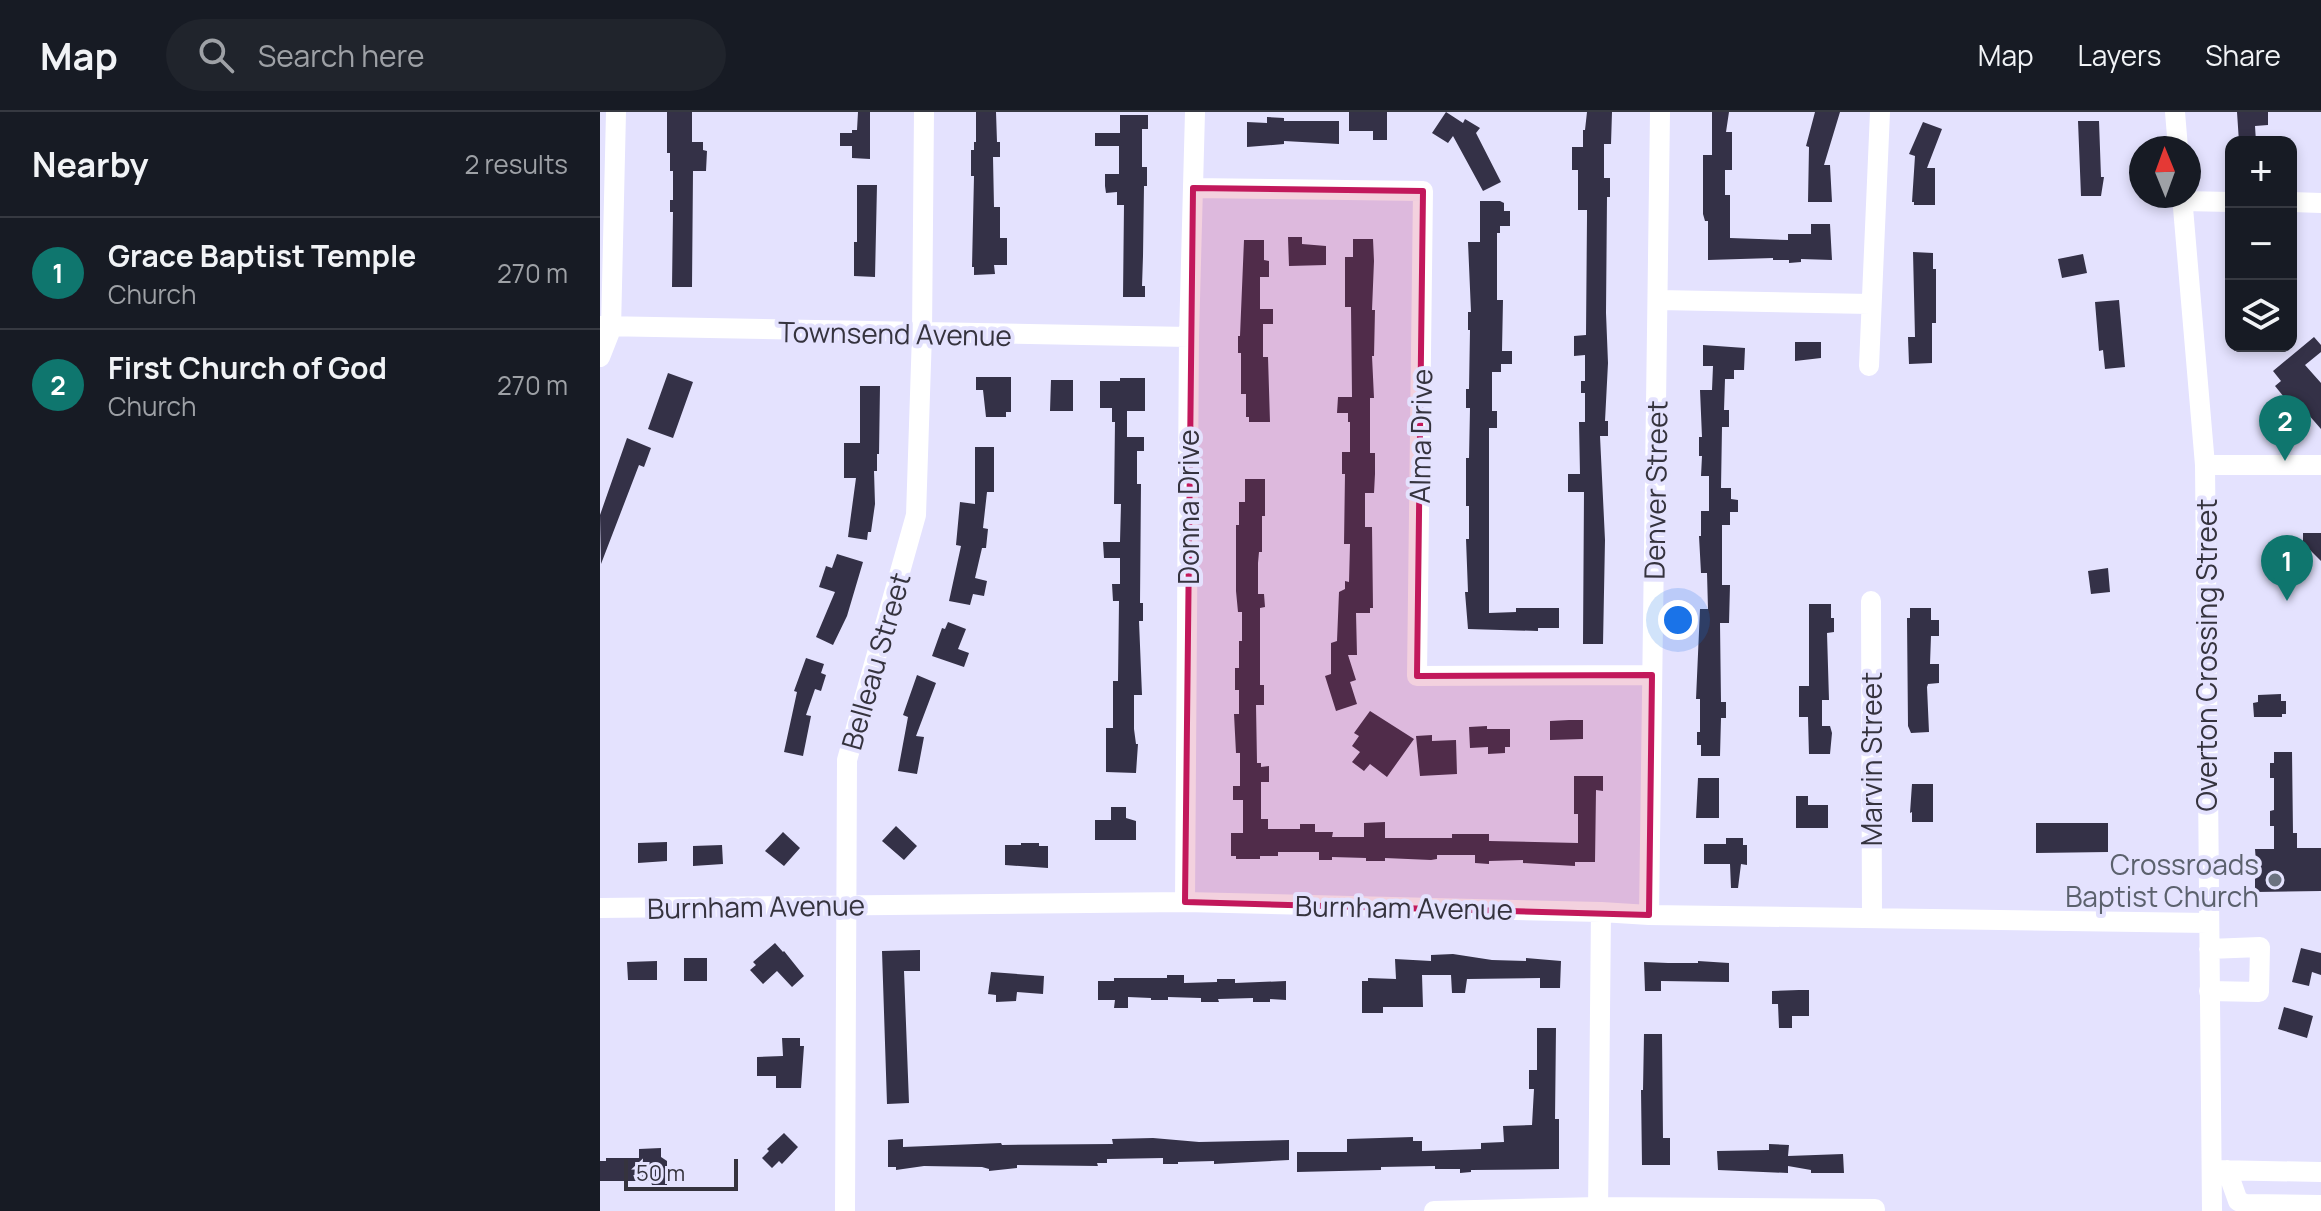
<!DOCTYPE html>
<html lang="en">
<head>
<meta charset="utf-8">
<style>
  :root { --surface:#171b24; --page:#20242c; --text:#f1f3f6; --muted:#9ea1a6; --line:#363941; --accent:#0f766e }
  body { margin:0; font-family:Manrope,sans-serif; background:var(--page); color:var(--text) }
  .controls { position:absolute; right:24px; top:24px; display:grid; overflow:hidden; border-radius:16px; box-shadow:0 4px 12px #0003 }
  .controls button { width:72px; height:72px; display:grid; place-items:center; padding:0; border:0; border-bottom:2px solid var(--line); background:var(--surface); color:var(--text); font:40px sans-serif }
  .compass { position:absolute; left:1529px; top:24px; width:72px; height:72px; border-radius:50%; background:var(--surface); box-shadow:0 4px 12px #0003; rotate:359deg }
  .scale { position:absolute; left:24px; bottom:20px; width:114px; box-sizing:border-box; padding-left:8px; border:4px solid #35333e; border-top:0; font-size:22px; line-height:28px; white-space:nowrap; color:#35333e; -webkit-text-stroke:6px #e4e2fe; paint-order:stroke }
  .you { position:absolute; left:1078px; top:508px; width:28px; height:28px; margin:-20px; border:6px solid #fff; border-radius:50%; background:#1a73e8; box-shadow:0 0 0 12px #1a73e833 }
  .badge { display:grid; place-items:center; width:52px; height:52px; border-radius:50%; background:var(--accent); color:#fff; font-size:26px; font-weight:700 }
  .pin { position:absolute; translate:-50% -66px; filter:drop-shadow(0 2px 4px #0008) }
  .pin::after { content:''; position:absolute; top:42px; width:28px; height:24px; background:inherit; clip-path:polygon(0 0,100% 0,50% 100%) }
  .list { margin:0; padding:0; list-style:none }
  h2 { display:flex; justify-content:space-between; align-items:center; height:104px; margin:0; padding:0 32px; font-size:34px }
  h2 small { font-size:26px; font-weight:400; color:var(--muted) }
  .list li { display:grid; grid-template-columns:52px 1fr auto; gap:24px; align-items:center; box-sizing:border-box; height:112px; padding:0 32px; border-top:2px solid var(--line) }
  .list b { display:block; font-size:30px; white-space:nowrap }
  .list p { margin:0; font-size:26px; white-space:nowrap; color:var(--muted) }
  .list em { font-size:26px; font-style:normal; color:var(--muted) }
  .icon { flex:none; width:44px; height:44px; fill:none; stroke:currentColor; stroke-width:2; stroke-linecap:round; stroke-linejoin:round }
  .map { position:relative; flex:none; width:1721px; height:1099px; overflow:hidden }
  header { display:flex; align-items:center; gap:48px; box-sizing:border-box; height:112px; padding:0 40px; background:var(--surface); border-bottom:2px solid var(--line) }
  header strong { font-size:38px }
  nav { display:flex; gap:44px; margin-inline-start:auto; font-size:28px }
  .search { width:560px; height:72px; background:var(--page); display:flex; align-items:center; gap:20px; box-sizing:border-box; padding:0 28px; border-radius:44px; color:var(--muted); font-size:30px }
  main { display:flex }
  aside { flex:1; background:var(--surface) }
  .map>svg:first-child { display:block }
</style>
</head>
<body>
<header>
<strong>Map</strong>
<div class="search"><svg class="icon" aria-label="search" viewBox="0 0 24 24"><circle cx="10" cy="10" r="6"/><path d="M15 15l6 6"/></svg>Search here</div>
<nav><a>Map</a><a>Layers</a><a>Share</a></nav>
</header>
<main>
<aside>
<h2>Nearby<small>2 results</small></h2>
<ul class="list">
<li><span class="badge">1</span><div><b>Grace Baptist Temple</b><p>Church</p></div><em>270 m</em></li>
<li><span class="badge">2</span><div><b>First Church of God</b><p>Church</p></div><em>270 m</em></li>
</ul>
</aside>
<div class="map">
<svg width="1721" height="1099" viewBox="0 0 1721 1099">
  <rect width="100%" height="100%" fill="#e4e2fe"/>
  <!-- building -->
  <path fill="#343147" d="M67 0H92V30H103V38L107 39 106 59H93L92 175H72L73 100H70V88H73V59H70V41H67Z
    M258 0H270V47L252 46V34H240V21H252V18H257Z
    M376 0H396L397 30H400V45H393L394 95H400V126H407V153H394L395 162 374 163V155H372L374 64H371V38H374V30H376Z
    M749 0H787V28H773V19H749Z
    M846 0 863 11 865 7 880 16 876 21 901 70 883 79 853 24 848 31 832 21Z
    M987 0H1012L1011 32H1004V66H1010V85H1007L1006 201 1008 251 1005 309H1008V324H1000L1005 428 1003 532H983L984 380H968V362H980L979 310H985V281H981V269H985V243L974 244V224L986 223 987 105V98H978V58H972V35H983V18H985Z
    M1112 0H1129L1126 20H1132V58H1125V83H1130V126L1188 128V122H1211V112H1230L1232 148 1201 147V150L1189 151V148H1173V146L1108 148V109H1105L1103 102V43H1112Z
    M1215 0H1240L1224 53H1230L1232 90H1208L1209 35 1206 34Z
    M1637 0H1668V13L1655 14 1656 30H1639Z
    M520 3H548V17H542V55H547V74H544L543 144 542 174H545V185H523L524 93H517V80L506 81 505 74V62H519V34H495V21H520Z
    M667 5 684 6V9H739V32L684 29V32L647 35V10L667 11Z
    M1478 9H1499L1501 65H1504L1501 84H1481Z
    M1323 10 1342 17 1327 56H1335V93H1314V90H1312L1315 44 1309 42Z
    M257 73H277L275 165 254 164V130H257Z
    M880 89H900L904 91V99H910V114H900V121H897V188H903L902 239H912V252H901V260H892V299H897V316H889V501L916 500V496H959V516H938V519L868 517 865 480H868L866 427H869V394H866V346H869L870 296H866V277H869L870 218H868V200H871L868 130H880Z
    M688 125H702V132L726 134V153L689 154Z
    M753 127H773L774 149 772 198H775L774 244H772L774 286H770V341H775V362L774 381H765V415H772L773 496H770V501H756L757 543H748L756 568 750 570 757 592 736 599 725 564 731 562V531L737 529 739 480 745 477V469L749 470 750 432H744L745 362H742V340H750V310H748V301H737L738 285H752L751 195H745V145H753Z
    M644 128H664V148L669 149V165H660V197H673V212H663V245H668L670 310H649V305H646V282H641V241H638V224H640Z
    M1313 140 1333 141V157H1336V211H1332V251L1309 252 1308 225H1315Z
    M1483 142 1487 161 1462 166 1458 147Z
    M1519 188 1525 255 1505 257 1503 238 1499 239 1495 190Z
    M1714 225 1721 233V240L1705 253 1721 271V317L1693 285 1688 290 1675 274 1681 269 1673 259Z
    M1195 230H1221V246L1195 249Z
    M1103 233 1145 236 1144 258H1134V267H1125L1124 298H1129V315H1122L1121 376H1131V387L1138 388V400H1130V413H1122V473H1130L1129 511H1120L1121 590H1126V606H1121L1120 644H1101V633H1097V620H1100V587H1096L1100 497H1108L1107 461H1101L1099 424H1101V399H1109V364H1101L1102 344H1099V325H1102L1100 278H1112L1113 254H1103Z
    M68 261 93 270 73 326 48 317Z
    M376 265H411V300H406V305H386L383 278H376Z
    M520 266H545V299H527V325H544V339H537V372H541L540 491H543V509H539L542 583H534V617L536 632H538L536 661 506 660V616H513V569H518L519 489H513L512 472H520V446H504L503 430H520L521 392H514L515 310H512V296H500V269H520Z
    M451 268H473V299H450Z
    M260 274H280L279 342H277V359H274L275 392 271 420H268L267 428 248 425 256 366H244V331H260Z
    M27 326 51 336 44 355 39 353 1 452 0 403Z
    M375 335H394V380H387L383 416 388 417 386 436H382L375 466 387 469 384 484 373 482 370 493 349 489 361 434 356 433 360 390 375 392Z
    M645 367H665V404H662V440H659L658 451V482H664L665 495 660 496V573H664V593H656L657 651H661V655L669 654V670H661V707H668V717H700V712H715V720H733L732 725H764V711L785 710V726H852V722H889V729L978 731V702H974V664H1003V679L996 678 995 750H975V754L923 751V748L889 749V752L875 751V743H837V747L831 748 785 746V749H766V746L732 745V748H719V740H678V744H660V747H636V744H631V721H643V688H633V674H640V641H636L634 602H639V578H635V556H639V529H642V500H638L636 479V413H639V390H645Z
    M1703 421H1721V449L1703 431Z
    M237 442 263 450 247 504 233 533 216 525 235 480 219 475 226 454 232 456Z
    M1508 456 1510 480 1491 482 1488 459Z
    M1209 492H1231V506H1234V520L1227 521 1229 588H1222V614H1230L1232 621 1230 642H1209L1208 605H1199V574H1209Z
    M1310 496H1331V508H1339V524H1331L1330 552H1339V571L1328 572 1327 575 1329 620 1311 621 1308 614 1307 506H1310Z
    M348 510 366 517 358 537 369 541 364 555 332 544 342 516 345 517Z
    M206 546 224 552 221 561 226 563 221 579 215 577 206 603 211 604 203 644 184 640 197 580 194 579Z
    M317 563 336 571 316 624 324 625 317 662 298 659 308 605 303 603Z
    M1681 582V589H1686V602H1682V605H1654L1653 591 1658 590V583Z
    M770 599 814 627 787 665 770 652 764 659 752 650 760 640 752 634 759 624 754 621Z
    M969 608H983V627L950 628V609Z
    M887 614V617H910V635H905V641L888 642V635L870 636 869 615Z
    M832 623V629L856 628 857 662 820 664 816 624Z
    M1674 640H1692L1693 721H1697V736H1721V779L1655 780V766H1650L1649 751 1656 750 1655 737H1674V714H1670V699L1674 698V666H1670V651H1674Z
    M1098 666H1119V706H1096Z
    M1312 672H1333V710H1312V700L1310 701Z
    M1196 684H1208V693H1228V716H1196Z
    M511 695H526V706L536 709V728H495V708H511Z
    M1436 711H1508V740L1436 741Z
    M296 714 317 734 304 748 282 729Z
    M183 720 200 736 184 754 165 739Z
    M1126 726H1143V733H1147V753L1141 752 1138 776H1131L1130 752H1104V732H1126Z
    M67 730V749L38 751V731Z
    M421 731H439V734H448V756L405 753V733H421Z
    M122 733 123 752 93 754V734Z
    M175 831 183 840 184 839 204 864 192 875 177 859 163 872 150 858 156 853 153 850Z
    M1701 836 1721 841V863L1712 860 1709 874 1692 870Z
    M320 838V859H304L309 991 287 992 282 839Z
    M853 842 892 848 926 849V846L961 849 960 876H940V866L867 867 865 881H852L851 863H822L823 895H783V901H762V869H768V866L796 867 795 847 831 849V843Z
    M84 846H107V869H84Z
    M57 849V868H28L27 850Z
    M1098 849 1129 851V870L1061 869V879H1045L1044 850 1068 851H1098Z
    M391 860 444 864 443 882 417 880 416 889 396 890V883L388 882Z
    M567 863H584V871L617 870V867H635V871L686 869V888L670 887V890H653V886L618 887 619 890H601V886L568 885V888H551V886L528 885V896H514L515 888H498V869H514V866H567Z
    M1199 878H1209V904H1192V916H1179L1178 892H1172V879Z
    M1684 895 1713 904 1707 926 1678 917Z
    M937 916H956L955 1007H959V1057L871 1058V1060L860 1061V1057H835V1054L781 1055V1058L697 1060V1040H747V1027L813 1025V1029H822V1039L881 1037V1031L904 1030 903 1014 932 1013 934 977H929V958H937Z
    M1044 922H1062L1063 1026H1070V1053H1042L1041 978H1043Z
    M182 926H200V934H204L201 976H176V964H157V945L183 944Z
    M184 1021 198 1035 182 1052 179 1049 172 1056 162 1046 169 1039 167 1037Z
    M553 1026 599 1030 689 1028V1048L614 1052V1049L578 1050V1052H563V1046L507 1047V1051H497L498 1054 417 1053V1056L389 1059V1057L382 1055 324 1054 296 1058V1055H288V1028L303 1027V1035L401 1031 402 1033 513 1032 512 1027Z
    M1169 1032 1189 1033 1188 1044 1243 1042 1244 1061H1211V1058L1188 1054V1061L1118 1058 1117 1039 1169 1038Z
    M61 1036V1045L67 1049V1073H52L51 1069H0V1049H6V1046H39V1037Z"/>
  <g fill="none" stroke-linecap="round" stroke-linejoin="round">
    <!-- minor -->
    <path stroke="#fff" stroke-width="20" d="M1575 0 1578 36
      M593 76 823 79 817 564 1052 563
      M1582 84 1605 353 1612 1099
      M1583 89 1631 90
      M1691 90 1721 91
      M1058 188 1270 192
      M0 214 589 225
      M0 245 11 217 16 0
      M1269 254 1280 0
      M1605 353H1721
      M1271 489 1272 805
      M585 790 589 225 595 0
      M0 796 585 790 1001 800 1049 803 1608 811
      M1049 803 1060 0
      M1609 837 1660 835 1659 880 1609 879
      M1615 1058 1721 1060
      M1627 1058 1638 1089 1645 1092 1721 1093
      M245 1099 247 648 316 403 322 222 324 0
      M834 1099 998 1095 1275 1097
      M998 1099 1001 800"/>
  </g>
  <!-- marked area -->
  <path fill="#c2185b" fill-opacity="0.2" stroke="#c2185b" stroke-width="6" stroke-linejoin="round" d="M593 76 823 79 817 564 1052 563 1049 803 585 790Z"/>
  <!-- markers -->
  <circle fill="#6b7280" stroke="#e4e2fe" stroke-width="3" cx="1675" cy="768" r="8"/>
  <g text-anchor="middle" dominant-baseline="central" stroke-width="8" stroke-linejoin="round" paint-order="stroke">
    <!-- street labels -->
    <g font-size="28" fill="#35333e" stroke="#e4e2fe">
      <text transform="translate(295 221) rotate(1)">Townsend Avenue</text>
      <text transform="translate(820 324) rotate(-89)">Alma Drive</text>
      <text transform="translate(1055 378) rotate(-89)">Denver Street</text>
      <text transform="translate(588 395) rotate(-90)">Donna Drive</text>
      <text transform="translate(1606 543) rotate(-90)">Overton Crossing Street</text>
      <text transform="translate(275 549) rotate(-74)">Belleau Street</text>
      <text transform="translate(1271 647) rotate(-90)">Marvin Street</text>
      <text transform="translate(156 794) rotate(-1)">Burnham Avenue</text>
      <text transform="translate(804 795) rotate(1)">Burnham Avenue</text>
    </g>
    <!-- worship labels -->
    <g font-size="28" fill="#5b616d" stroke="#e4e2fe" text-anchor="end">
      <text x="1659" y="752">Crossroads<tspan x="1659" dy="32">Baptist Church</tspan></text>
    </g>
  </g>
</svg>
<div class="controls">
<button>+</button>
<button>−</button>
<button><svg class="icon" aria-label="layers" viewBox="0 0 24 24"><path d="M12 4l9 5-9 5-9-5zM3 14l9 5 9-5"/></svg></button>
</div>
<svg class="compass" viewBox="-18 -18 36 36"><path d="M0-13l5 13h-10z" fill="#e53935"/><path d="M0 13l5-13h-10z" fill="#9ea1a6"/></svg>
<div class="scale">50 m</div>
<div class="you"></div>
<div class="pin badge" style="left:1687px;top:489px">1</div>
<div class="pin badge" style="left:1685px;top:349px">2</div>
</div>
</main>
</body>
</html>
